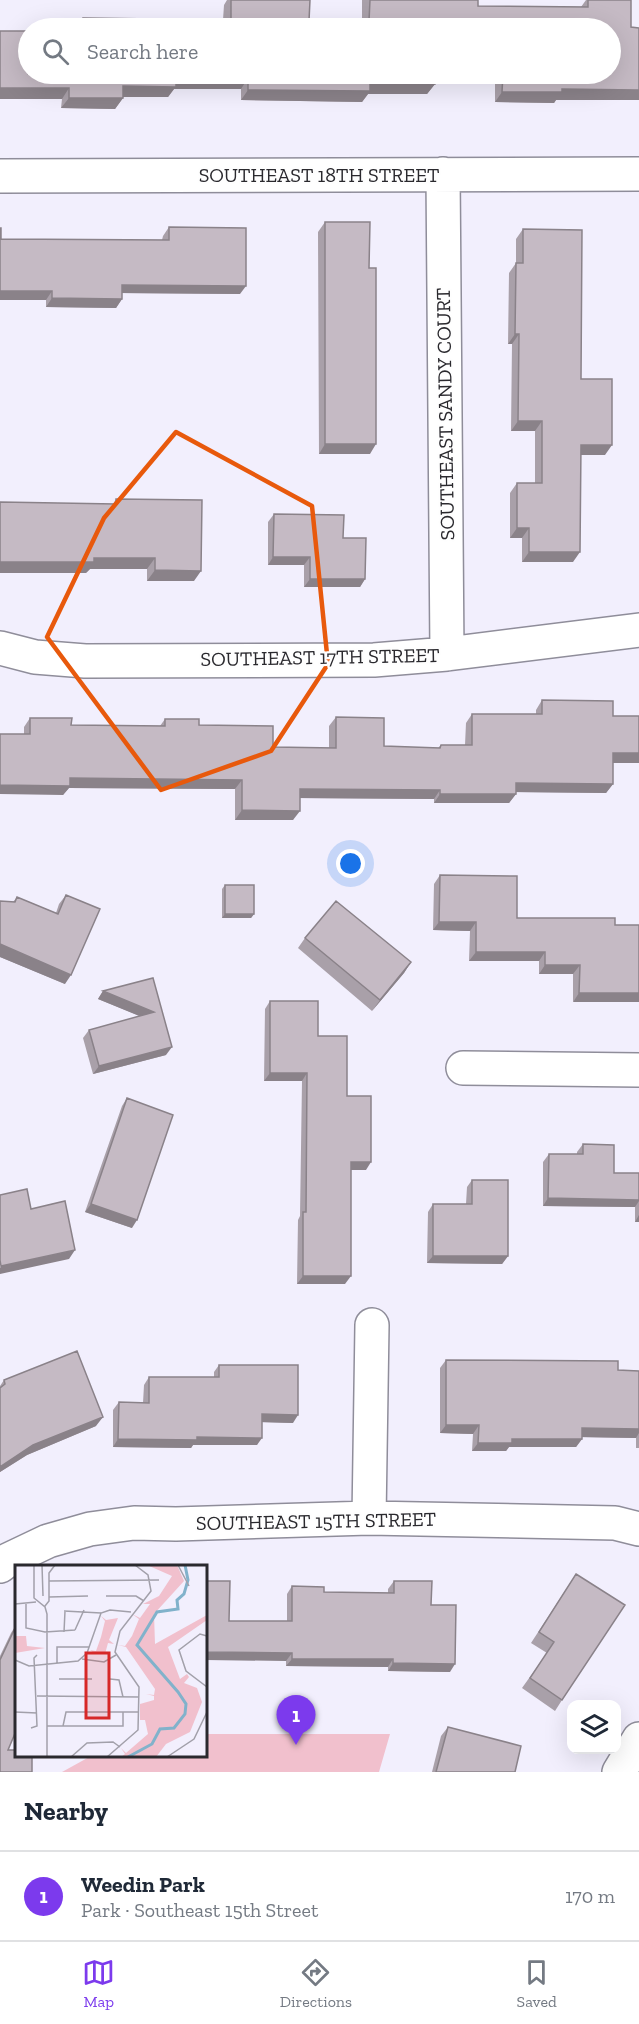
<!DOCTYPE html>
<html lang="en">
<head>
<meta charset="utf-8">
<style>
  :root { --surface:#fff; --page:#f6f6f7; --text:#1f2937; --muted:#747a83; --line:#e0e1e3; --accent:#7c3aed }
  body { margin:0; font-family:"Zilla Slab",serif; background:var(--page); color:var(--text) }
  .controls { position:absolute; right:18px; bottom:18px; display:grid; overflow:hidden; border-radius:12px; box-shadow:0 6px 24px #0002 }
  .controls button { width:54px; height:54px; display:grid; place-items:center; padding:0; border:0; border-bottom:2px solid var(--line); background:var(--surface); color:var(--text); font:30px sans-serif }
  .you { position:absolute; left:351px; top:864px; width:21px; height:21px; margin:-15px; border:4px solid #fff; border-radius:50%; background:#1a73e8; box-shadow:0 0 0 9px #1a73e833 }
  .badge { display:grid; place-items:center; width:39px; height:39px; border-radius:50%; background:var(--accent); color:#fff; font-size:20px; font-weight:700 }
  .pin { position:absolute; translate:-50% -50px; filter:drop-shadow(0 2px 3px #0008) }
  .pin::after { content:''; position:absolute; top:32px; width:21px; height:18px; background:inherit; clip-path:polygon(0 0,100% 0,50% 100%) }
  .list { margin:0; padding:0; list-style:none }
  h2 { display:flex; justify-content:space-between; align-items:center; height:78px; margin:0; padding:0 24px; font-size:26px }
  h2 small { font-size:20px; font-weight:400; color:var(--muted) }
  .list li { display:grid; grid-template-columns:39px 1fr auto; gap:18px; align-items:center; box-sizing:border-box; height:90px; padding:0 24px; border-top:2px solid var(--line) }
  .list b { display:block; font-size:22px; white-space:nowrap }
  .list p { margin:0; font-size:20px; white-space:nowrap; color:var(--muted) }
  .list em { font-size:20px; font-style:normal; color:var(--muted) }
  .icon { flex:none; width:33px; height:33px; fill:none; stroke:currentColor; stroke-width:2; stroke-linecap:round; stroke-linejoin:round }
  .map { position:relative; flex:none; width:639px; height:1772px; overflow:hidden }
  .search { position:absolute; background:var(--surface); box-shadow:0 6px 24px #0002; left:18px; right:18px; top:18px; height:66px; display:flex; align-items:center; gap:15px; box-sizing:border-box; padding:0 21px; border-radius:33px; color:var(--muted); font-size:22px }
  .sheet { height:168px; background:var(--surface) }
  nav { display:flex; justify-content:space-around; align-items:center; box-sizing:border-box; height:84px; border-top:2px solid var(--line); background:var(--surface); font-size:16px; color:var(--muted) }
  nav a { display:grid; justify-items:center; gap:3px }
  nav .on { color:var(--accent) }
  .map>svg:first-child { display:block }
</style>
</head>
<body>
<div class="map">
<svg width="639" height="1772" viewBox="0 0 639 1772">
  <rect width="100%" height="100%" fill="#f2effd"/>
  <!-- green -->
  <path fill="#f1c0cd" d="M206 1734H390L379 1772H62L91 1756H206Z"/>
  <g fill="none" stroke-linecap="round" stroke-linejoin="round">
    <defs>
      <path id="minor" d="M443 174 447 654
        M0 176 639 174
        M0 648 35 657 85 661 374 660 447 654 639 630
        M463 1068 639 1070
        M369 1518 372 1325
        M0 1566 8 1560 48 1541 90 1529 134 1523 176 1524 369 1518 615 1523 639 1529
        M619 1772 639 1739"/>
    </defs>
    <!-- minor casing -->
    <use href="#minor" stroke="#8f8d9a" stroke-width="36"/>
    <!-- minor -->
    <use href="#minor" stroke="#fff" stroke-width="33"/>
  </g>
  <!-- wall -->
  <path fill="#a9a0a9" d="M227 0H310L309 21H362V0H478V6L581 7 586 0H631V27L639 28V100H556L554 103 495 102V74H610V28H76L83 18 223 20 224 5Z
    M0 31 435 84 427 94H368L362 102 241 100V89H174L168 97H123V98L115 109 61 108 62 99H0Z
    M325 222 370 454H319L318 232Z
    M169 227 240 294 122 293V299L116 308 46 307V300H0L1 239 162 240 163 236Z
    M523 229 581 379 605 455H581L573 562H522V538H510V493L517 483H535V431H511L512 344H508L509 273 516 263V239Z
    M116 499 194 581H147V569H90L86 573 113 504Z
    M274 514 343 538 365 579 360 587H304V565H268V522Z
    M542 700 613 716 639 763H613V784L606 793 516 792V794L509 803H434V799L300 798 293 820H235V789L69 788 63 795 24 734V727L30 718 71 725 160 726 165 719 199 725 273 747 329 748V726L336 717 384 746 438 748 441 745H465L466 723 472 714H536V710Z
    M440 875 517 918 615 925H639L573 1002V974H539V961H469L470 931 433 930 434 884Z
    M225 885 254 914 251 918H222V889Z
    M66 895 65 984 0 957V901L13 902 17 897 56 913 59 904Z
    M305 938 411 962 404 973 372 1011 298 948Z
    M153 978 166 1055 93 1074 83 1038 89 1030 140 1016 98 999 103 991Z
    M270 1001 318 1036 347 1096 366 1170H351L345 1284H297L298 1220 300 1216 302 1081H264L265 1009Z
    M127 1098 132 1228 85 1212 122 1106Z
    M583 1144 614 1173H639V1222H635V1207L543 1206V1162L549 1154H577V1152Z
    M472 1180 508 1256 502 1264 427 1263 428 1212 433 1204H466L467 1187Z
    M446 1360 618 1370 639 1371V1448H636V1438L582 1437V1439L576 1447H509L506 1451H472L473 1434 440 1433V1368Z
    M219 1365 293 1423 262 1422 257 1445H193L191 1448 113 1447V1410L119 1402 143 1403 144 1385 149 1377H214V1372Z
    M4 1380 96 1426 27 1455 0 1472V1386Z
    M576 1574 562 1700 555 1711 522 1688 547 1653 531 1643Z
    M394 1581 431 1605 450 1672 388 1671V1667L286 1666V1661L229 1621H287V1594L292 1586 324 1592 388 1593V1589Z
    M16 1625 8 1750 0 1772V1656L11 1633Z
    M448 1727 515 1772H432L441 1736Z"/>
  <!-- shaded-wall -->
  <path fill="#8a8289" d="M176 78H248L241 89H174L168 97H116L123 86Z
    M370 83 435 84 427 94H368L362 102 241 100 248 90Z
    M0 88H69L62 99H0Z
    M562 89 639 90V100H556L554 103 495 102 502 92Z
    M69 98H123L115 109 61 108Z
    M122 285 246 286 240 294 116 293Z
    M0 291H52L46 300H0Z
    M52 298 122 299 116 308 46 307Z
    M515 334H519L512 344H508Z
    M518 421H542L535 431H511Z
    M325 444H376L370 454H319Z
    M581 445H612L605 455H574Z
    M517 528H529L522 538H510Z
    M529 552H580L573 562H522Z
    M273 557H310L304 565H268Z
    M94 558H155L147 569H90L86 573H0V562Z
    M155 570 201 571 194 581H147Z
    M310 579H365L360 587H304Z
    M613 753H639V763H606Z
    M70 778 242 780 235 789 69 788 63 795 0 794V785Z
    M516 783 613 784 606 793 509 792Z
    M300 789 440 790 434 799 293 798Z
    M440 794H516L509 803H434Z
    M242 810 300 811 293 820H235Z
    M225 914H254L251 918H222Z
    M439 922H476L470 931 433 930Z
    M0 944 71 975 65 984 0 957Z
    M476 952H545L539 961H469Z
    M411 962 404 973 372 1011 380 1000Z
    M545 965H580L573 974H539Z
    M103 991 154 1012 149 1020 98 999Z
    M579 993H639V1002H573Z
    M172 1047 166 1055 93 1074 99 1066Z
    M270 1073H307L302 1081H264Z
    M351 1162H371L366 1170H346Z
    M548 1198 639 1200V1201L635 1207 543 1206Z
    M91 1204 137 1220 132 1228 85 1212Z
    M639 1215V1222H635Z
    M75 1250 69 1259 0 1274V1268L1 1266Z
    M433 1256H508L502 1264 427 1263Z
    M303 1276H351L345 1284H297Z
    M262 1414 298 1415 293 1423 257 1422Z
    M103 1417 96 1426 27 1455 0 1472V1467L33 1445Z
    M446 1425H479L473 1434 440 1433Z
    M582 1428 639 1429V1433L636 1438 576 1437Z
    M197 1437 262 1438 257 1445H193L191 1448 113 1447 118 1439Z
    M512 1439H582L576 1447H509L506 1451H472L478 1443Z
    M206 1652 292 1653 286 1661 206 1660Z
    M292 1659H393L388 1667 286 1666Z
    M393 1663 455 1664 450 1672 388 1671Z"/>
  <!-- building -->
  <path fill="#c5bac4" stroke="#8a8289" stroke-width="1.5" d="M231 0H310L309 21H369L370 0H478V6L588 7V0H631V27L639 28V90L562 89V92H502L503 74H610V28H83V18L231 20Z
    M0 31H28V74H435V84L370 83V91L248 90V78H176V87L123 86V98H69V88H0Z
    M325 222H370L369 268H376V444H325Z
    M169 227 246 228V286L122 285V299L52 298V291H0V228H1V239L169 240Z
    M523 229 582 230 581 379H612V445H581L580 552H529V528H517V483H542V421H518L519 334H515L516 263H523Z
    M116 499 202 500 201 571 155 570V558H94V562H0V502L116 504Z
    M274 514 344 515 343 538H366L365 579H310V557H273Z
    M542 700 613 701V716H639V753H613V784L516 783V794H440V790L300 789V811L242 810V780L70 778V786L0 785V734H30V718H72L71 725 165 726V719H199V725L273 726V747L336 748V717L384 718V746L440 748 441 745H472V714H542Z
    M440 875 517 876V918H615V925H639V993H579L580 965H545V952H476V922H439Z
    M225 885H254V914H225Z
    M66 895 100 909 71 975 0 944V901L15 902 17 897 58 914Z
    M336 901 411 962 380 1000 305 938Z
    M153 978 172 1047 99 1066 89 1030 154 1012 103 991Z
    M270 1001H318V1036H347V1096H371V1162H351V1276H303V1212H306L307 1073H270Z
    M127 1098 173 1115 137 1220 91 1204Z
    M583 1144 614 1145V1173H639V1200L548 1198 549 1154H583Z
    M472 1180H508V1256H433V1204H472Z
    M27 1189 31 1209 65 1201 75 1250 1 1266 0 1260V1195Z
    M77 1351 103 1417 33 1445 0 1467V1388L5 1384 4 1380Z
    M446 1360 618 1361V1370L639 1371V1429L582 1428V1439H512V1443H478L479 1425H446Z
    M219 1365H298V1415L262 1414V1438L197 1437V1440L118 1439 119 1402 149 1403V1377H219Z
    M576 1574 625 1605 562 1700 530 1678 554 1642 539 1632Z
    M206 1581H230L229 1621H292V1586L324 1587V1592L394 1593V1581H432L431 1605H456L455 1664 393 1663V1659H292V1653L206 1652Z
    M16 1626V1731L8 1750H16V1755H32V1772H0V1660Z
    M448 1727 521 1746 515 1772H436Z"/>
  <!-- marked area -->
  <path fill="none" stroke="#e8590c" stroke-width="4.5" stroke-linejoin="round" d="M176 432 312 506 328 664 271 751 161 790 47 637 104 518Z"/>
  <g text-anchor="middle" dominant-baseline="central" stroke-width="4.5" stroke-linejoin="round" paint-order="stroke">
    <!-- street labels -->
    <g font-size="20" fill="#2a292e" stroke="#fefefe">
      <text x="319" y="175">SOUTHEAST 18TH STREET</text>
      <text transform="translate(445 414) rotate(-91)">SOUTHEAST SANDY COURT</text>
      <text transform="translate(320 657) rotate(-1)">SOUTHEAST 17TH STREET</text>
      <text transform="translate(316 1521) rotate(-1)">SOUTHEAST 15TH STREET</text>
    </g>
  </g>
  <!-- overview -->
  <g transform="translate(15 1565)">
    <rect width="192" height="192" fill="#f2effd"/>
    <path d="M132 0H162L169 16 139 49 140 79 192 50V55L153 82 165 114 172 109 174 112 169 118 182 123 187 137 175 167 151 179 141 192H106L110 189 106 183 111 188 133 169 130 155H125V139L139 135V131L131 129 139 130 140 124 111 82 103 80 110 81 117 71 124 54 117 49 125 53 135 39H128L144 31 157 11ZM86 51 91 55 103 53 94 75 99 79 93 78 90 89H80L75 85 81 86 86 72 90 56ZM0 71H11L12 81 30 83 0 88Z" fill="#f1c0cd"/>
    <path fill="none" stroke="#81b2cb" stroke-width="3" d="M113 192 137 179 145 164 159 163 170 149 171 139 163 127 122 80 142 47 163 44 162 35 169 29 173 15 170 0"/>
    <path fill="none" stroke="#a2a0aa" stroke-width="1.5" d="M19 0V33L30 42 32 49V192M27 0 28 31M163 0 174 21M34 16 144 15M91 31H121L129 36M34 32 73 31M0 39 21 37M11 39V63L30 67 60 65M30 41 34 36V8L40 0M49 46 86 48M60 65 69 45M49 67 50 46M192 71 185 69 164 85 171 106 192 122M67 94 89 97 101 90M0 95 14 101 63 96 72 88 86 48 95 45 116 47M42 98V82H74M44 114H77M95 114 104 115 108 132M22 131 124 132M0 147 22 148M32 161H108V147M48 161 51 147H123M16 163 22 161 19 93 22 90M56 192 72 178 98 177 105 182M92 192 123 165 124 122 100 87 105 66 136 26 133 10 120 0M152 192 179 174 192 147"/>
    <path fill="#d62828" fill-opacity="0.15" stroke="#d62828" stroke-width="3" d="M71 88H94V153H71Z"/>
    <rect width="192" height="192" fill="none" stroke="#2a292e" stroke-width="3"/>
  </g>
</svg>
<div class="controls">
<button><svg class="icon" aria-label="layers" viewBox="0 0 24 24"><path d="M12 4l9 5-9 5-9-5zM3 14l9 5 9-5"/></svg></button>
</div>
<div class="you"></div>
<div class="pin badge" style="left:296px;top:1745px">1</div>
<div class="search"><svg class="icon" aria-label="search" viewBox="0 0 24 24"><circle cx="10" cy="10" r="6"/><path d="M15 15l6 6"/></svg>Search here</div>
</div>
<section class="sheet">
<h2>Nearby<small></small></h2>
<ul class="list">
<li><span class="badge">1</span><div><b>Weedin Park</b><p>Park · Southeast 15th Street</p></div><em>170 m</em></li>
</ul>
</section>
<nav>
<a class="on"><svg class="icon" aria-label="map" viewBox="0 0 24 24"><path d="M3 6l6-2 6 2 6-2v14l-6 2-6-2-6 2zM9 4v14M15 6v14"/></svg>Map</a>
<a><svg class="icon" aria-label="directions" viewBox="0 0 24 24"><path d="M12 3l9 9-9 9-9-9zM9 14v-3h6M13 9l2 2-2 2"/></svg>Directions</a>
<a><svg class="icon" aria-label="saved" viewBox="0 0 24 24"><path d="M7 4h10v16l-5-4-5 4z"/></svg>Saved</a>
</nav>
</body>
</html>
